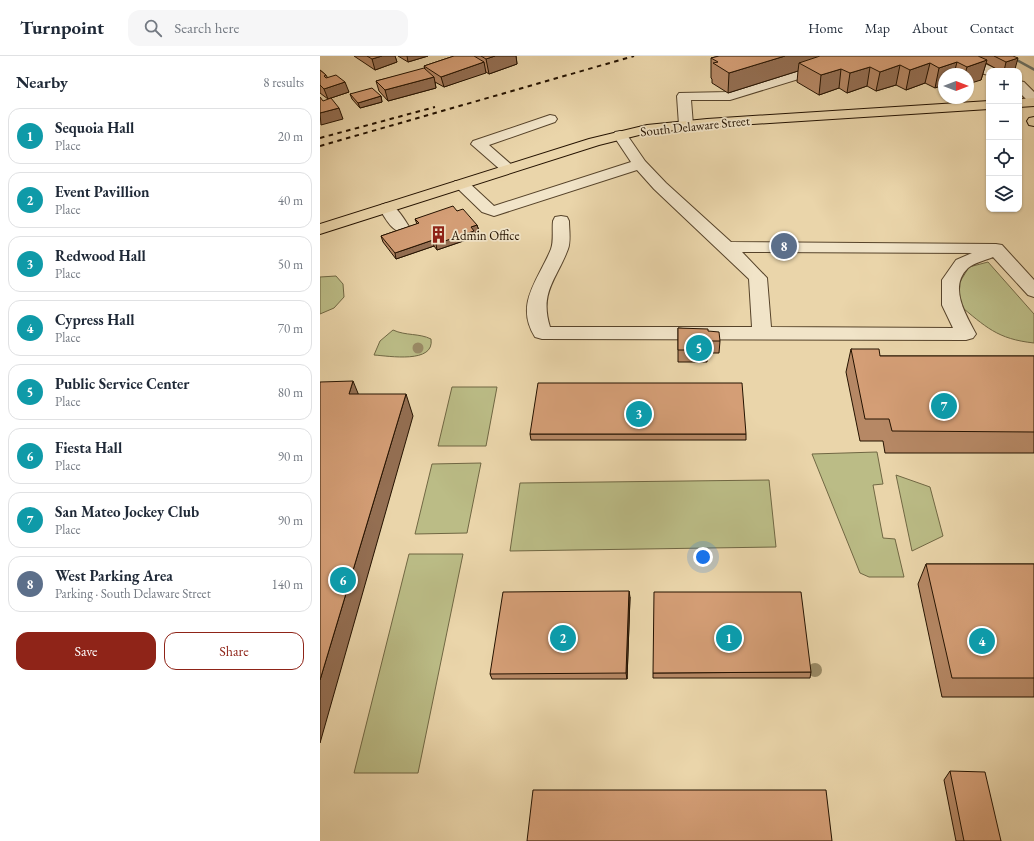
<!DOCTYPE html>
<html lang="en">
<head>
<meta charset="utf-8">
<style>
  :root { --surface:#fff; --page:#f6f6f7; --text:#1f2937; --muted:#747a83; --line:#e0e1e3; --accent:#8f2418 }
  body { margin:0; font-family:"EB Garamond",serif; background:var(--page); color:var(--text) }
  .controls { position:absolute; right:12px; top:12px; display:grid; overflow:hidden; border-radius:8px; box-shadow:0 1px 3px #0004 }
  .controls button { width:36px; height:36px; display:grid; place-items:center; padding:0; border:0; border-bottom:1px solid var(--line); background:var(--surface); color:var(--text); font:20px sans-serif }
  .compass { position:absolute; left:618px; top:12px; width:36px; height:36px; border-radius:50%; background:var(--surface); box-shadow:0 1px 3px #0004; rotate:90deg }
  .you { position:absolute; left:383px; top:501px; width:14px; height:14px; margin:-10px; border:3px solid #fff; border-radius:50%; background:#1a73e8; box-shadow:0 0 0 6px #1a73e833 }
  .badge { display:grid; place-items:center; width:26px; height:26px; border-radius:50%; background:var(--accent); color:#fff; font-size:13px; font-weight:700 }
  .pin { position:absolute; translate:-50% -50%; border:2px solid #fff; box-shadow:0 1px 4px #0006 }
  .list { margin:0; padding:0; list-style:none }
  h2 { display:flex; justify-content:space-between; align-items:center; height:52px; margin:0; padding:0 16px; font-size:17px }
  h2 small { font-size:13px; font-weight:400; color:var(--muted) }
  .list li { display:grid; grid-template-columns:26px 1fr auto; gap:12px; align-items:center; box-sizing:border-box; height:56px; margin:0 8px 8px; padding:0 8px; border:1px solid var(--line); border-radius:12px }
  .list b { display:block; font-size:15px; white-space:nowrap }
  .list p { margin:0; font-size:13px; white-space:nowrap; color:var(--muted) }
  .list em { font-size:13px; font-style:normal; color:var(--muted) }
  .actions { display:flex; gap:8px; padding:12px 16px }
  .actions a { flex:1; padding:9px 0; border:1px solid var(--accent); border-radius:12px; text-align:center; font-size:14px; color:var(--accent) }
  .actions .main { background:var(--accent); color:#fff }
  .icon { flex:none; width:22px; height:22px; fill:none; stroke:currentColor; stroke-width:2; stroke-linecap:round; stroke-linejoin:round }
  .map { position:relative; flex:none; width:714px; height:785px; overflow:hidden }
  header { display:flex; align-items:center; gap:24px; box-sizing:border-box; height:56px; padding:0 20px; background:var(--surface); border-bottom:1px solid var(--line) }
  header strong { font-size:19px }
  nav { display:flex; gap:22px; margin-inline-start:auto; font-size:14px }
  .search { width:280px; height:36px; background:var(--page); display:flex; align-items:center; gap:10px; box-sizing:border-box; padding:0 14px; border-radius:12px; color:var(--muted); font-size:15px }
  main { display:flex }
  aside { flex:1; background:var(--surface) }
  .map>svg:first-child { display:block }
</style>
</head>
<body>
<header>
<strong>Turnpoint</strong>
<div class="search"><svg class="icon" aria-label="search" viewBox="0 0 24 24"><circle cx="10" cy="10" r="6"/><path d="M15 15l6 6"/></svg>Search here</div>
<nav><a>Home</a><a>Map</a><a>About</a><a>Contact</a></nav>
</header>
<main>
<aside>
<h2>Nearby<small>8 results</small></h2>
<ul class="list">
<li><span class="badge" style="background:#0f9aa8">1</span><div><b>Sequoia Hall</b><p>Place</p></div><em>20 m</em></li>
<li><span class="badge" style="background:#0f9aa8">2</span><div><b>Event Pavillion</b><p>Place</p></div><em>40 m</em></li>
<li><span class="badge" style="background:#0f9aa8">3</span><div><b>Redwood Hall</b><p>Place</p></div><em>50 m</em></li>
<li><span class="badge" style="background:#0f9aa8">4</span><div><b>Cypress Hall</b><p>Place</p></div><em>70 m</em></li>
<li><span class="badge" style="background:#0f9aa8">5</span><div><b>Public Service Center</b><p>Place</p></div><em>80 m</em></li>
<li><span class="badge" style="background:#0f9aa8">6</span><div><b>Fiesta Hall</b><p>Place</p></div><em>90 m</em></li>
<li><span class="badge" style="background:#0f9aa8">7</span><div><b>San Mateo Jockey Club</b><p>Place</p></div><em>90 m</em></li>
<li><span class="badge" style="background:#5c6f8a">8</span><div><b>West Parking Area</b><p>Parking · South Delaware Street</p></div><em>140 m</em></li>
</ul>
<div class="actions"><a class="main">Save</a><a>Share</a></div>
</aside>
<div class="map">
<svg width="714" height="785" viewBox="0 0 714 785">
  <rect width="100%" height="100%" fill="#ead5aa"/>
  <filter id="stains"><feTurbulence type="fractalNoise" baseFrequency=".005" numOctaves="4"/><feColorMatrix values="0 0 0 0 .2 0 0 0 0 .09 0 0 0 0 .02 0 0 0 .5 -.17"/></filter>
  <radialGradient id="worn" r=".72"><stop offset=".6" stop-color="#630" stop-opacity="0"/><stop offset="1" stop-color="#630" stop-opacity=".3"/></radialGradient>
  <!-- green -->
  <path fill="#bbbc86" stroke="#706743" d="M668 206 714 258V287C677 283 666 271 638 248V229L649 211Z
    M16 220 23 228 24 241 14 252 0 258V221Z
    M73 274C86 280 99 277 111 283 115 308 69 300 54 299L60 285Z
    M132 331H177L166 390H118Z
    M557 396 563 428 553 429 563 482 575 483 584 521H549L540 517 492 398Z
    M161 407 147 477 95 478 112 408Z
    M576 419 610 431 623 480 592 495Z
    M449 424 456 491 190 495 200 427Z
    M89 498H143L98 717H34Z"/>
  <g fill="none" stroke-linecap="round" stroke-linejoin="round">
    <!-- stream -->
    <path fill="#6b756a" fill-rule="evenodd" d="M687 0H692L714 12V15Z"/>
    <defs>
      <path id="minor" d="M527 0H546L544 3 410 44H371L373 69 371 72H361L359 69 357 40 359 37 409 36Z
        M631 0H647L674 12 676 15H669V19L664 18 633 3Z
        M699 25 704 26 714 36V47L709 46 699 36Z
        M230 59 235 60 237 63 235 66 169 89 193 110 196 113 193 116H183L151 88 153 85Z
        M300 75 305 76 325 105 346 127 411 186 676 188 682 189 714 224V241L708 239 673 201C666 204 654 207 648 212 628 231 646 259 656 278L653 282 646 284 222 283 215 281C194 248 219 223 231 193 234 185 232 173 233 165L235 161 241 160 247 161 249 165C249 173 251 185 248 193 237 223 219 236 230 271H432L429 223 334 133 317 114 174 160 162 156 133 128 135 125H147L174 150 311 106 293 79 295 76ZM422 196 652 197 636 204 622 224V249L633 272 451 271 447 222Z
        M67 147C77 150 84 163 90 172L88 176C73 179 66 163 59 152L61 149Z"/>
      <path id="major" d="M714 42V50L699 51V43Z
        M669 45V53L387 71 327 77 279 89 0 178V168L269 83 327 69 387 63Z
        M714 61V70L709 69 707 65 709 62Z"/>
    </defs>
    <!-- minor casing -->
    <use href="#minor" stroke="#56432a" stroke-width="2"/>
    <!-- major casing -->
    <use href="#major" stroke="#241200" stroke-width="2"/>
    <!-- minor -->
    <use href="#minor" fill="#f1e4c8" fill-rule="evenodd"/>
    <!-- major -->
    <use href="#major" fill="#ead5aa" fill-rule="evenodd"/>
    <!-- rail -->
    <path stroke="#241200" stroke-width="2" stroke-dasharray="4.5 4.5" stroke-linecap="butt" d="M0 82 115 51
      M0 90 314 0"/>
  </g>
  <!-- trees -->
  <g fill="#9a8b66">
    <circle cx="98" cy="292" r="5.5"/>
    <circle cx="495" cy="614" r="7"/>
  </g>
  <!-- wall -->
  <path fill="#b68865" stroke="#241200" d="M34 0H75L77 6 55 14Z
    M78 0H108L88 6Z
    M134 0H196L197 8 169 18 166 16 124 31 115 26 116 32 68 45 59 35 56 25 105 13 104 10Z
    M399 0H693L695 13 688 15H680L666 7 661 24 648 18H624L615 32 605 27 586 34 576 29 556 35 547 30 527 37 519 32 499 39 477 26 478 15 408 37 392 27V23L391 22V2Z
    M0 14 6 19 7 21 29 36 8 43 0 37Z
    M30 38 61 40 62 46 40 52 32 43Z
    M137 155 157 169 159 175 155 177V181L117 194 114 190 76 203 63 186 61 180 97 168 95 163Z
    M358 272 388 275 400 285 399 297H388L387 306H358Z
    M531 293 560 300H714V397H565L563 385H540L526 316Z
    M210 378H426V384H211Z
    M606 508H714V641H622L598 528Z
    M310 541 307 623H172L170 618Z
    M491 616 490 622H333V617Z
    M630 715 681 785H636L624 724Z"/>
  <!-- shaded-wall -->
  <path fill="#946f53" stroke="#241200" d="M62 0H75L77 6 55 14 52 3Z
    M87 0H108L88 6Z
    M175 0H196L197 8 169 18 166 3Z
    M465 0H524L479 7 478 15 408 37 409 17Z
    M698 2 695 13 688 15H684L686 6Z
    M667 4 661 24 648 28V18H645L647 11Z
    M164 6 166 17 124 31 121 21Z
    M637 6 634 18H624V29L615 32 619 12Z
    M610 7 605 27 586 34 590 14Z
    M580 9 576 29 556 35 560 16Z
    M550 11 547 30 527 37 530 17Z
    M521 13 519 32 499 39 501 19Z
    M114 21 116 32 68 45 65 34Z
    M25 26 29 36 8 43 4 33Z
    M61 40 62 46 40 52 38 47Z
    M19 52 23 63 1 69 0 57Z
    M157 169 159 175 155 177V181L117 194 116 188 151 171Z
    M113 184 114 190 76 203 75 197Z
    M33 325 42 347 29 338Z
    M86 338 93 360 0 687V624Z
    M309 535 310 541 307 623 306 617Z"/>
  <!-- building -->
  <path fill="#d49e76" stroke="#241200" d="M47 0H62L52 3Z
    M134 0H154L164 6 121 21 104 10Z
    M161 0H175L166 3Z
    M399 0H465L409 17 393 7 398 6 391 2Z
    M500 0H658L667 4 647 11 637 6 619 12 610 7 590 14 580 9 560 16 550 11 530 17 521 13 501 19 479 7Z
    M674 0H693L698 2 686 6Z
    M104 12 114 21 65 34 56 25Z
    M0 14 6 19 4 20 6 22 16 19 25 26 4 33 0 29Z
    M52 32 61 40 38 47 30 38Z
    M0 41 3 45 11 42 19 52 0 57Z
    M133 150 137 155 143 153 157 169 151 171 154 175 116 188 113 184 75 197 61 180 99 167 95 163Z
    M358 272 388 273V275L399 276 400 285H387L388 294H358Z
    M531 293H559L560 300H714V376L572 375 569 363H545Z
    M33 325 29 338H86L0 624V326Z
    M218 327H422L426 378H210Z
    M606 508H714V622H632Z
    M309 535 306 617 170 618 183 536Z
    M334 536H481L491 616 333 617Z
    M630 715 665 716 681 785H644Z
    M213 734H506L512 785H207Z"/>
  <!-- icons -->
  <defs>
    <symbol id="building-bare" viewBox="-9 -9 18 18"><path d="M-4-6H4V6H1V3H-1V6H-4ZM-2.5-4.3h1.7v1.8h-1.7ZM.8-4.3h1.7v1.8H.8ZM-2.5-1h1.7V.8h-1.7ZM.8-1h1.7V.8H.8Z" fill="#8f2418" stroke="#f1e4c8" stroke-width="2.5" paint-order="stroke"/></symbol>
  </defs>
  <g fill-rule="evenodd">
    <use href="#building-bare" x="106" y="166" width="25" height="25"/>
  </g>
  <g text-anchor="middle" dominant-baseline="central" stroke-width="3.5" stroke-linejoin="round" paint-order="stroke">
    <!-- far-street labels -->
    <g font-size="13" fill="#241200" stroke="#f1e4c8">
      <text transform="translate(375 70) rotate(-6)">South Delaware Street</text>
    </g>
    <!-- far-poi labels -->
    <g font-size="13" fill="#241200" stroke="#f1e4c8" text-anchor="start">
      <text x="131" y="179">Admin Office</text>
    </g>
  </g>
  <rect width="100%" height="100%" filter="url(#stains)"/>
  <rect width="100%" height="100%" fill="url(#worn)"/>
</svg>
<div class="controls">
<button>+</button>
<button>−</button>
<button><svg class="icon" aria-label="locate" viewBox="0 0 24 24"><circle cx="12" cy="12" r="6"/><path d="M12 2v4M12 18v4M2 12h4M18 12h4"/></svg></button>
<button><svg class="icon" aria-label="layers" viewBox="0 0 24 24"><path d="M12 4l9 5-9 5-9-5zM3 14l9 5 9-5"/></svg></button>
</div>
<svg class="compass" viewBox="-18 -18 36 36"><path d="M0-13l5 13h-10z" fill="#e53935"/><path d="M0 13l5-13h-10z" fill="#747a83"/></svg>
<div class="you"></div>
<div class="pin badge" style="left:409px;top:582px;background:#0f9aa8">1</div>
<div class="pin badge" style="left:243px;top:582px;background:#0f9aa8">2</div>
<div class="pin badge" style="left:319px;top:358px;background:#0f9aa8">3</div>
<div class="pin badge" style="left:662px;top:585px;background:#0f9aa8">4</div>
<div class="pin badge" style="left:379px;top:292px;background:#0f9aa8">5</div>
<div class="pin badge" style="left:23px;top:524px;background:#0f9aa8">6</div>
<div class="pin badge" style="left:624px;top:350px;background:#0f9aa8">7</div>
<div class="pin badge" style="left:464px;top:190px;background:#5c6f8a">8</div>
</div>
</main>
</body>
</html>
